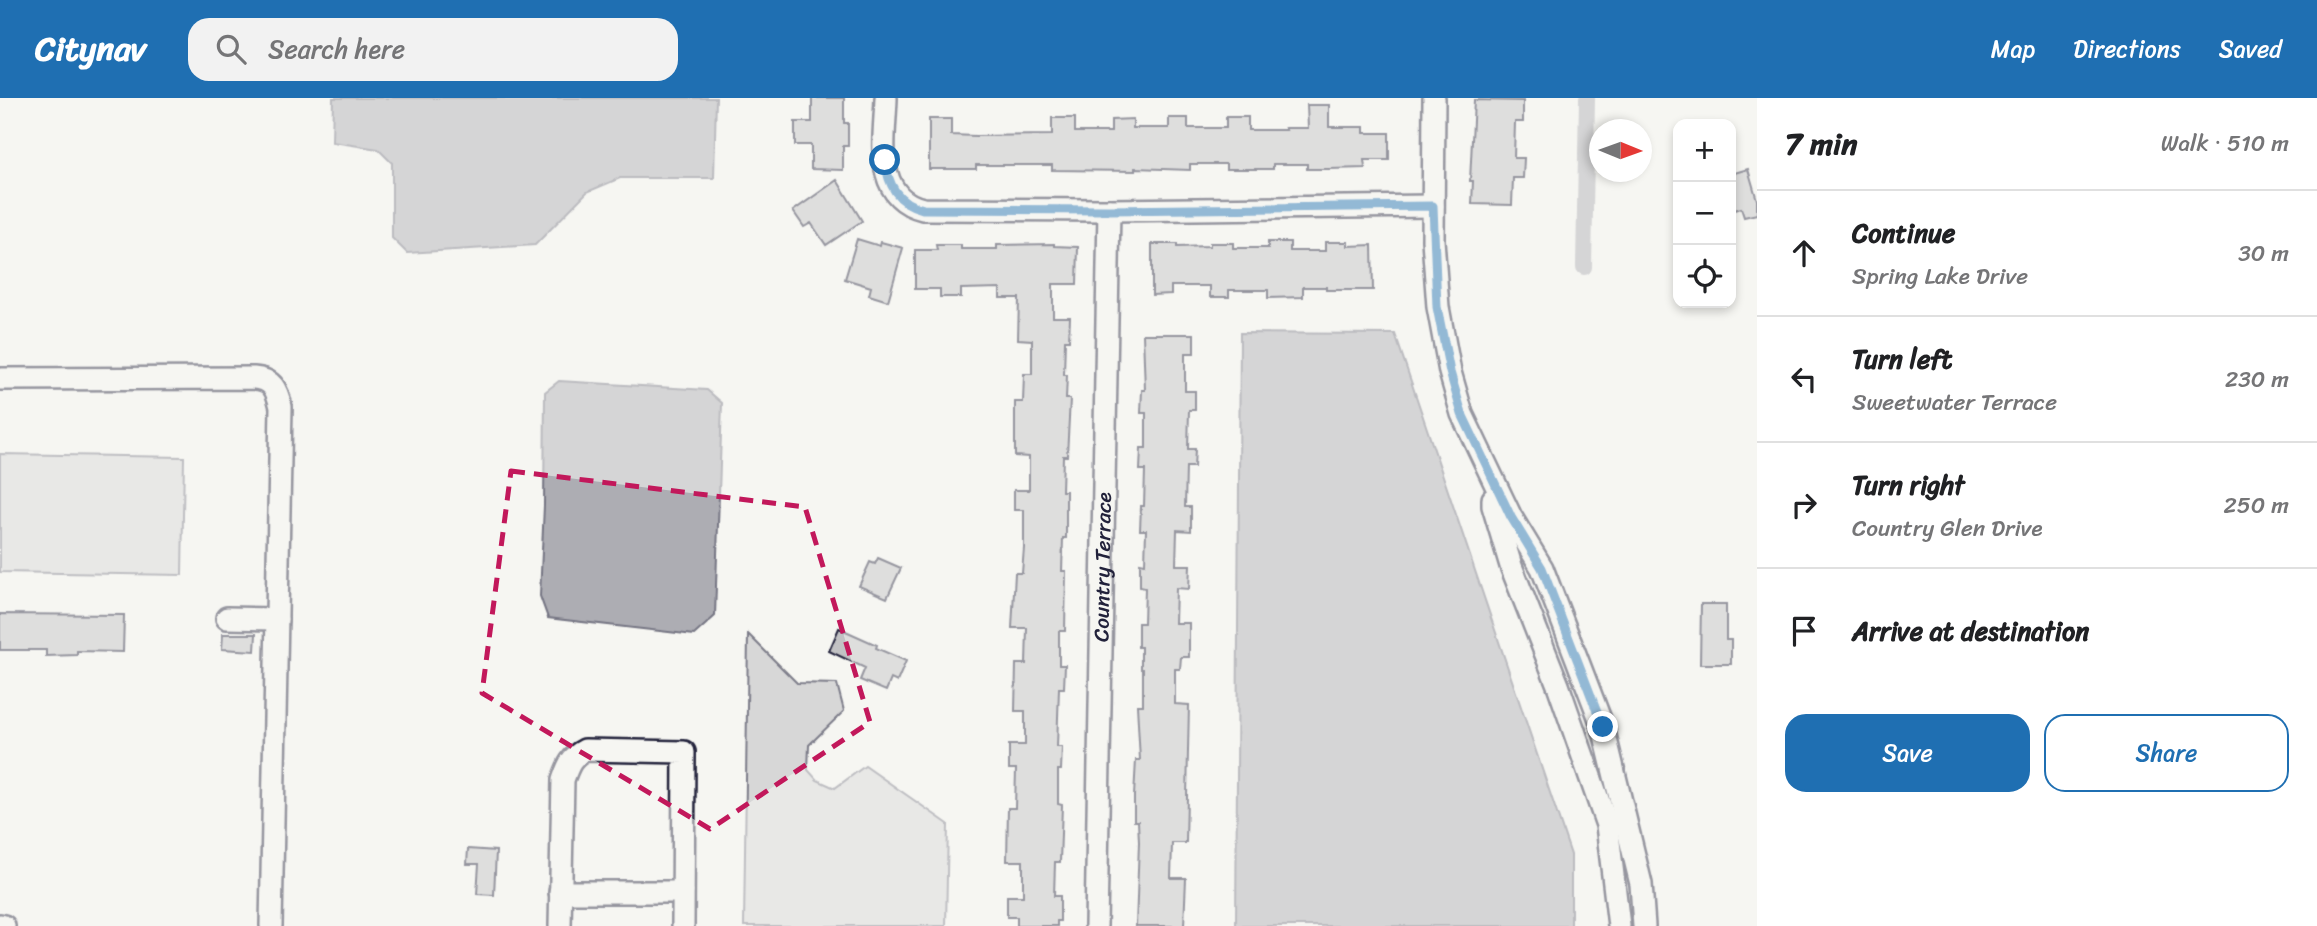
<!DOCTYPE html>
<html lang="en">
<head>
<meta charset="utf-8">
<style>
  :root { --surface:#fff; --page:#f2f2f2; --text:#202124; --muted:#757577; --line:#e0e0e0; --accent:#1f6fb2 }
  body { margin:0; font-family:Sriracha,sans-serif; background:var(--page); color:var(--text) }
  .controls { position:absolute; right:21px; top:21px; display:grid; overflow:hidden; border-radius:14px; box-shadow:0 4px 10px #0003 }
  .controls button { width:63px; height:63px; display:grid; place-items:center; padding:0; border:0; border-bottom:2px solid var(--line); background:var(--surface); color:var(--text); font:35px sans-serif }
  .compass { position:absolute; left:1589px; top:21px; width:63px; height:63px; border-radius:50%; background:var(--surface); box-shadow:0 4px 10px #0003; rotate:91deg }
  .stop { position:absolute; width:21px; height:21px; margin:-16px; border:5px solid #1f6fb2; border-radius:50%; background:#fff }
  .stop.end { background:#1f6fb2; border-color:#fff; box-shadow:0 2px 7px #0008 }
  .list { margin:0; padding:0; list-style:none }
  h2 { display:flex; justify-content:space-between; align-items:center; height:91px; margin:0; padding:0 28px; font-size:30px }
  h2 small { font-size:23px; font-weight:400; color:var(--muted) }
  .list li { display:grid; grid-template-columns:46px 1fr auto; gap:21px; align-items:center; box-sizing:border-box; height:126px; padding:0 28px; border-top:2px solid var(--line) }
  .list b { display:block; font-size:26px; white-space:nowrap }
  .list p { margin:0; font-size:23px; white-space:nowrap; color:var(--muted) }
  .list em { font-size:23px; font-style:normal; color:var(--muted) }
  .actions { display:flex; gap:14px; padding:21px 28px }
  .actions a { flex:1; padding:16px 0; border:2px solid var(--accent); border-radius:21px; text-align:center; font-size:24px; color:var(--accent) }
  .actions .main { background:var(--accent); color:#fff }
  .icon { flex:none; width:38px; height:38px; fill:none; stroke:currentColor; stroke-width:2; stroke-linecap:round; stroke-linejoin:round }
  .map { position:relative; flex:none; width:1757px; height:828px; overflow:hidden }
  header { display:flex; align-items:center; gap:42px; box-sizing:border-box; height:98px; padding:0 35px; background:var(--accent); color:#fff }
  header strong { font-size:33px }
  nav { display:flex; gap:38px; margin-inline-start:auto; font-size:24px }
  .search { width:490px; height:63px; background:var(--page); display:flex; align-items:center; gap:18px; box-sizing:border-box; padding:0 24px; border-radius:21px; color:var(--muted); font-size:26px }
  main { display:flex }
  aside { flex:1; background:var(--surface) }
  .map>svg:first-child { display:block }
</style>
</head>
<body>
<header>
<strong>Citynav</strong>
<div class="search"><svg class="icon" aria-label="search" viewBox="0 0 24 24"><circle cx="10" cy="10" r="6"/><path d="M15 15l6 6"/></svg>Search here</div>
<nav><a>Map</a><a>Directions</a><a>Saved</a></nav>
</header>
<main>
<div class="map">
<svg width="1757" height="828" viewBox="0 0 1757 828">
  <rect width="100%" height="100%" fill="#f6f6f2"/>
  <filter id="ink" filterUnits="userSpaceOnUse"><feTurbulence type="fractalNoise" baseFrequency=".0143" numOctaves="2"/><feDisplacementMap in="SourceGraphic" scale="14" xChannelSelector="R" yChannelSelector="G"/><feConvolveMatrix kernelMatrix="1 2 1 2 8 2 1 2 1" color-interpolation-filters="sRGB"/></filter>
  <g filter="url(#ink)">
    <!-- green -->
    <path fill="#d7d7d7" stroke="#7c7c89" stroke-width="2" d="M0 356 184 359 182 477 0 474Z
      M748 536 797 585 837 586 844 613 809 647 808 672 817 682 835 690 865 668 948 726 946 828H744Z"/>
    <!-- water -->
    <path fill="#adadb3" stroke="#757583" stroke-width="2" d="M333 0H716L714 80H620L587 94 535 147 407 155 392 140V65L378 51 332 44Z
      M1240 235 1395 236 1571 757V828H1236Z
      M559 283 707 292 722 305 715 518 694 537 548 520 540 498 544 407 545 294Z"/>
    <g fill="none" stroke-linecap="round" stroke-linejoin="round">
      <!-- canal -->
      <path stroke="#adadb3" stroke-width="16" d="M1584 169 1587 0"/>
    </g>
    <!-- building -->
    <path fill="#c2c2c4" stroke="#22223b" stroke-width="2" d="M812 0H844V25H848V48H843V72L811 71V47H795V24H812Z
      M1474 2 1523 3V24H1515L1514 60H1524L1523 80H1513L1512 107 1472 106 1473 83H1470Z
      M1307 7H1329V29H1364V35H1389V62H1364L1365 70 1329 71H1307V66H1273V71H1226V66H1190V72L1135 70V73L1052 72V67H976V71H929V21H951V37L976 38 1052 37V20H1075V34H1111V22L1133 21V30H1169V20H1188V30H1226V19H1248V32H1286L1285 30H1308Z
      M1748 71 1757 102V116L1744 119 1741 110 1731 113V76Z
      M837 82 862 123 826 147 811 125 804 129 793 113Z
      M857 141 880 148 881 144 903 150 888 203 869 197 871 189 845 181Z
      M1268 144H1290V153H1325V144H1348V148L1372 147 1373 192H1326V189H1303V199L1268 200V192H1229V199H1210V188H1171V196L1152 197V146H1177V149L1210 148V145H1233V150H1268Z
      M1054 146V148L1078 149 1077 186H1053V219H1070L1069 242H1065L1064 277H1067L1066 301H1070L1067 358H1063L1062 393H1066V440H1063L1062 473H1066L1065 533H1059V567H1065L1064 590H1059L1057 649H1062L1061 672H1058V706L1062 707 1060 764H1055L1054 798H1060V823H1057V828H1017V819H1007V798H1023V763H1007L1008 710H1015L1016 671H1009V647H1025V613H1015L1016 566H1026L1027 530H1012L1015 475H1022L1024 450V412H1014V392H1029V359L1015 358V304H1023L1024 276H1032V242L1018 241 1019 200H1000V190L961 191V199H940V191H915V152H937L936 147H961V151H997V147Z
      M1143 236H1194V255H1185V293H1195V312H1189L1188 351H1195L1194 369H1186L1185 409H1191V433L1177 432 1176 467H1190L1189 491 1176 490 1175 525H1189V559H1181L1180 571H1175V606L1189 607 1186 745H1172L1171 780H1186L1184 828H1136L1139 744 1138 723H1134V698L1136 662H1140L1137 607H1143V571H1141V549H1138V525H1144L1145 490 1140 489V465L1145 466 1146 432H1140L1141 408H1144L1145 372H1140L1141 350H1146V315H1141L1142 292H1145Z
      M878 460 901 470 887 500 859 488 870 464 875 466Z
      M1701 506H1726V542H1731V566H1700Z
      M0 516 124 517 123 554 77 553V557L46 558V552H0Z
      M839 530 877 547 876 550 906 563 897 584 891 581 886 593 860 582 865 570 829 553Z
      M223 536H256L255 553 222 551Z
      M468 751 496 753 494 797 477 796 479 766H467Z"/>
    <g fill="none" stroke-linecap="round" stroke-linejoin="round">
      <defs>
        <g id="minor">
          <path d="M886 0C885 40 872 99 923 111L1109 112 1433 108"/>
          <path d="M1434 0 1433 142 1438 209 1450 274 1462 316 1511 419 1542 470 1603 629 1641 786 1644 828"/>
          <path d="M0 281 254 280C273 281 277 292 281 309L271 828"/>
          <path d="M1493 401V408L1511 468 1558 587 1607 727 1619 828"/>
          <path d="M227 520 277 521"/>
          <path d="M560 794H683"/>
          <path d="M0 827 4 828"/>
          <path d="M560 828 563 682C568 668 571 659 585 652L684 654 683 828"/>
          <path id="s1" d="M1096 828 1109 112"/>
        </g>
      </defs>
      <!-- minor casing -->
      <use href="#minor" stroke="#22223b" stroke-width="26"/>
      <!-- minor -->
      <use href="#minor" stroke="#f6f6f2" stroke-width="21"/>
    </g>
  </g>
  <g fill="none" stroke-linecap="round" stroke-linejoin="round" filter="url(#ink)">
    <!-- route -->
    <path stroke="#1f6fb2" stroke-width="9" d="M885 62C888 87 897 105 923 111L1109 112 1433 108 1437 209 1450 274 1462 316 1511 419 1542 470 1603 629"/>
  </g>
  <!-- marked area -->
  <path d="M0 0H1757V828H0ZM511 373 805 409 870 624 710 731 482 595Z" fill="#f6f6f2" fill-opacity=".55" fill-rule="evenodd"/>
  <path fill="none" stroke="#c2185b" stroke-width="5" stroke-dasharray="14 9" stroke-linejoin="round" d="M511 373 805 409 870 624 710 731 482 595Z"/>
  <g text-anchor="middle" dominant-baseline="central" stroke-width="6" stroke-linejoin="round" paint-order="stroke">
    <!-- street labels -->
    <g font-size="21" fill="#22223b" stroke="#f6f6f2">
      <text stroke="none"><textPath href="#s1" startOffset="359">Country Terrace</textPath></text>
    </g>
  </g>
</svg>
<div class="controls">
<button>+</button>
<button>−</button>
<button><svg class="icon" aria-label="locate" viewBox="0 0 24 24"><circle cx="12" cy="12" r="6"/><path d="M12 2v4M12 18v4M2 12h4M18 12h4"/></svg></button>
</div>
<svg class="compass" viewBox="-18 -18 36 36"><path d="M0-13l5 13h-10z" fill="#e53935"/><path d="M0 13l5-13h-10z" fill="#757577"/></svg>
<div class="stop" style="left:885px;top:62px"></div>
<div class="stop end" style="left:1603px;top:629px"></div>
</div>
<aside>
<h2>7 min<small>Walk · 510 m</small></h2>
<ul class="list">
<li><svg class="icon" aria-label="ahead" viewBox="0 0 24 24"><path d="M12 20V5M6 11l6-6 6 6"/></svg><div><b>Continue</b><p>Spring Lake Drive</p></div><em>30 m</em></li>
<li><svg class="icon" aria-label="left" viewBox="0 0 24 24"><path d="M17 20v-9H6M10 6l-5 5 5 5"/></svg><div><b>Turn left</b><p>Sweetwater Terrace</p></div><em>230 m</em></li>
<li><svg class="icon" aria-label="right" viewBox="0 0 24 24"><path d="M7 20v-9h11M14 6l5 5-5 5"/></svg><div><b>Turn right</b><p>Country Glen Drive</p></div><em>250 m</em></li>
<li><svg class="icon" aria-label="arrive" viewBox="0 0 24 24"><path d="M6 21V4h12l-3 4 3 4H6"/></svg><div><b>Arrive at destination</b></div></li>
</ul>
<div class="actions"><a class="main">Save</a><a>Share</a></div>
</aside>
</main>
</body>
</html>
